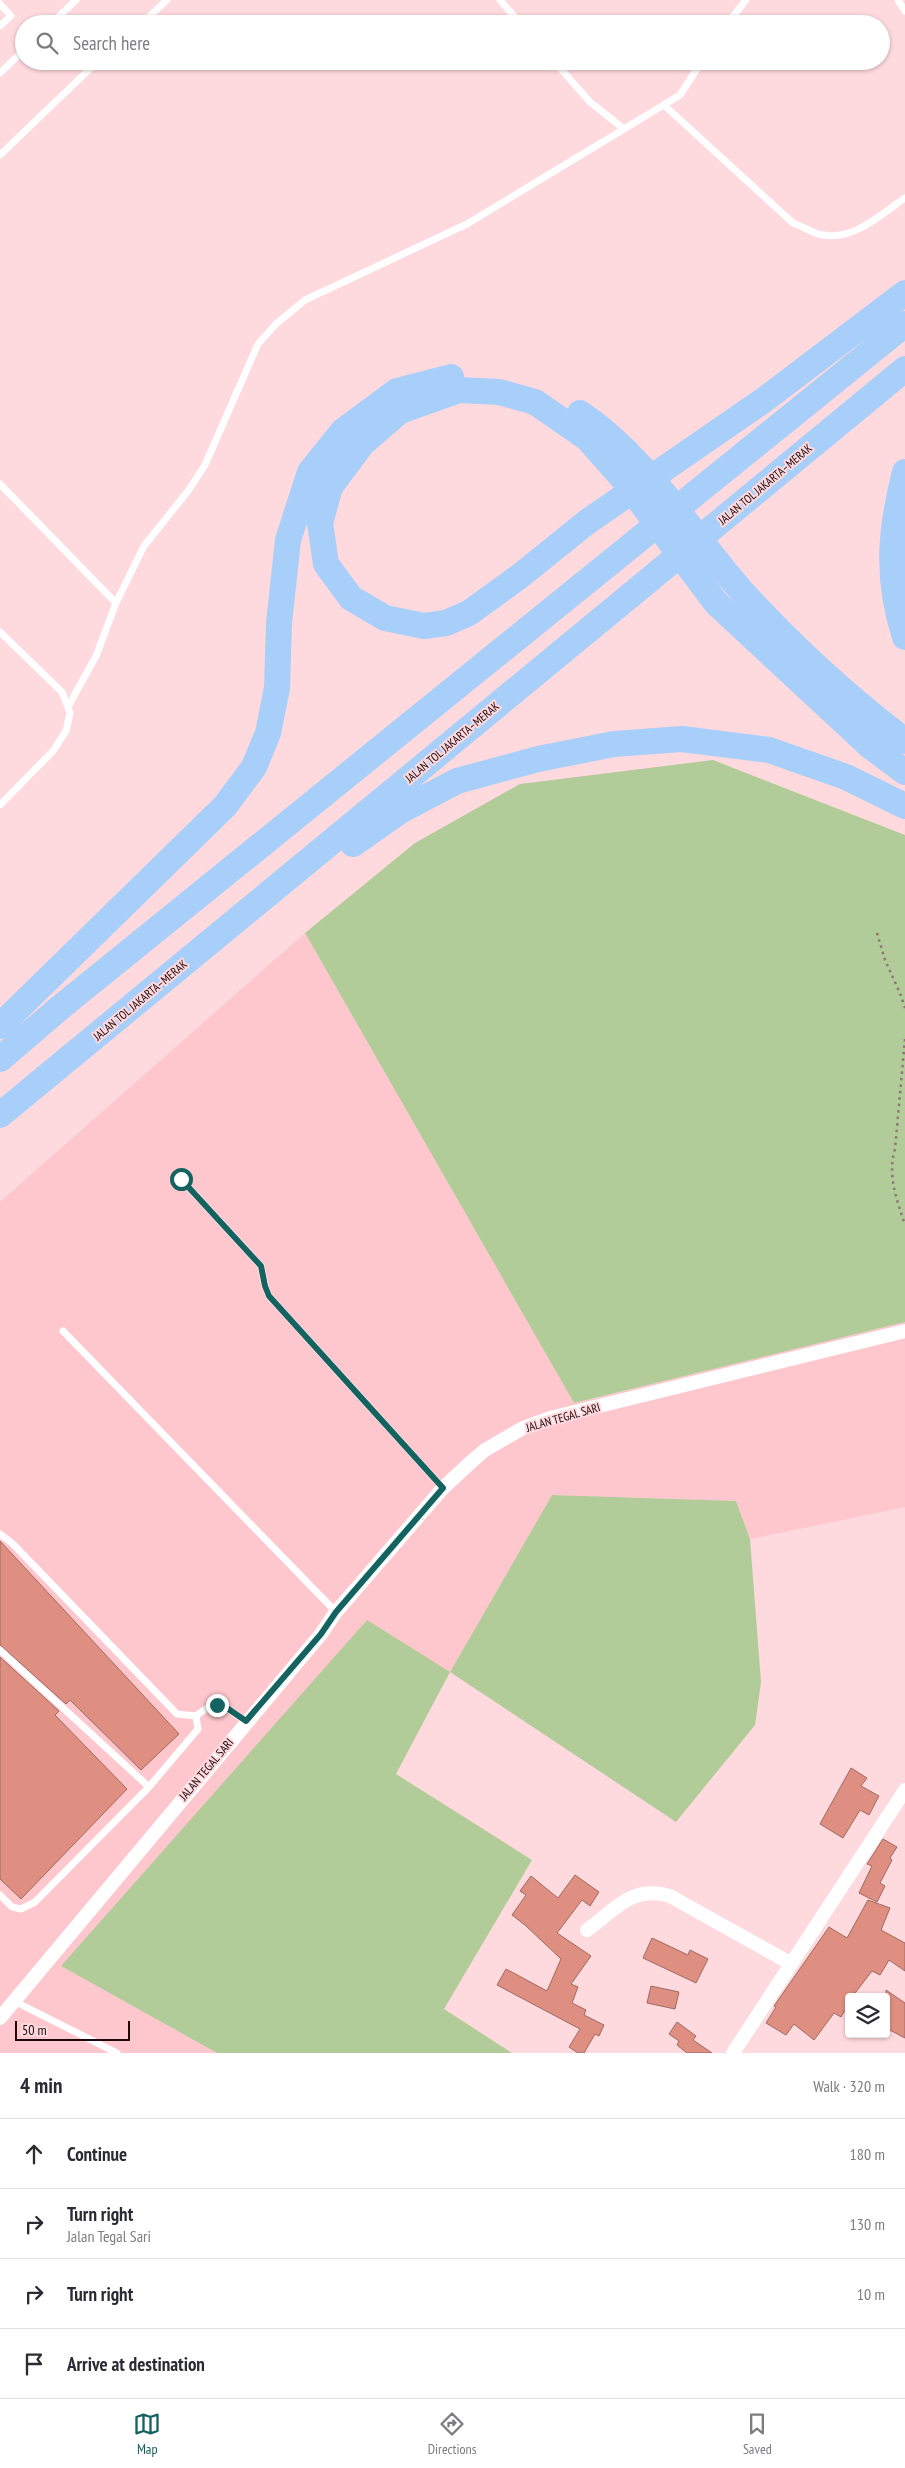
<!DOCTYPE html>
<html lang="en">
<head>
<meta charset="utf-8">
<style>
  :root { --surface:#fff; --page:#f7f7f7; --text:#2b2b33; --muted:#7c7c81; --line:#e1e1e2; --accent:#146360 }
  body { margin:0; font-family:"PT Sans Narrow",sans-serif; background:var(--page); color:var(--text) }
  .controls { position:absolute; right:15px; bottom:15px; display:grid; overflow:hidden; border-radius:5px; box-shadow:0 1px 4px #0004 }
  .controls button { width:45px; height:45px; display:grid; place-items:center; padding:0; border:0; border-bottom:1px solid var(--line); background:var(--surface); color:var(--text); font:25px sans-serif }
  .scale { position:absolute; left:15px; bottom:12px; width:115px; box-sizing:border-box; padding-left:5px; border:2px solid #1d090d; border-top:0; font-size:14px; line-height:18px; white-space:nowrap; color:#1d090d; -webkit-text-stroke:4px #fed9dd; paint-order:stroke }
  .stop { position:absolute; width:15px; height:15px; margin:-11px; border:4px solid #146360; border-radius:50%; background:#fff }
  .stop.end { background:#146360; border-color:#fff; box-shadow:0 1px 5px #0008 }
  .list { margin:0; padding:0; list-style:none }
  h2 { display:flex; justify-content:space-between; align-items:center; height:65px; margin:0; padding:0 20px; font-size:21px }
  h2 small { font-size:16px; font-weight:400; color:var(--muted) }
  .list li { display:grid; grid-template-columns:32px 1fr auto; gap:15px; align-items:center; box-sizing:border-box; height:70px; padding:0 20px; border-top:1px solid var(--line) }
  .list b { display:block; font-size:19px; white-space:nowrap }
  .list p { margin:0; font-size:16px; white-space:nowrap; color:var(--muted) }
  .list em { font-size:16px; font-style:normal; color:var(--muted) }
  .icon { flex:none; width:28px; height:28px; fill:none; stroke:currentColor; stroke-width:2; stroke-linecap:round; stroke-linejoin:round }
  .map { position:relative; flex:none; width:905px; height:2053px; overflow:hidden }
  .search { position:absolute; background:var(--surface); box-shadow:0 1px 4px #0004; left:15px; right:15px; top:15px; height:55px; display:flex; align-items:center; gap:12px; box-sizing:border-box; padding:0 18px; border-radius:28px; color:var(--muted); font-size:19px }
  .sheet { height:345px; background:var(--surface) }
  nav { display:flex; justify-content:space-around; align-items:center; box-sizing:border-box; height:70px; border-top:1px solid var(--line); background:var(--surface); font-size:14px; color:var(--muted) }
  nav a { display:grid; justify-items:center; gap:2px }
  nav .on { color:var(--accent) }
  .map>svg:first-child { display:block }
</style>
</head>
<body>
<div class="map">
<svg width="905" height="2053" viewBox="0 0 905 2053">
  <rect width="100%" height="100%" fill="#fed9dd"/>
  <!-- built -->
  <path fill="#fec7cd" d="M305 933 574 1403 905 1322V1507L750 1539 736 1501 552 1495 450 1672 61 1966 217 2053H0V1202Z"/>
  <!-- green -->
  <path fill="#b1cc99" d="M713 760 905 835V1322L574 1403 305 933 415 843 520 784Z
    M552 1495 736 1501 750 1539 761 1682 755 1725 676 1822 450 1672 396 1774 532 1860 444 2009 512 2053H217L61 1966 367 1620 450 1672Z"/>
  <!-- building -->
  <path fill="#df8f81" stroke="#9e6a60" d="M0 1541 179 1734 141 1770 70 1700 66 1704 0 1645Z
    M0 1657 59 1711 55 1715 127 1789 21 1899 0 1879Z
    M851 1768 867 1778 861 1786 879 1796 869 1815 860 1810 843 1838 820 1824Z
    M883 1839 897 1847 890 1858 892 1860 880 1883 885 1886 877 1902 859 1893 872 1866 867 1864Z
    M575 1875 599 1892 590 1906 582 1900 557 1933 591 1956 571 1984 578 1987 572 2003 586 2010 584 2015 604 2025 599 2036 595 2034 584 2053H578L569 2047 580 2029 497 1985 506 1969 547 1991 561 1959 525 1925 512 1915 526 1895 520 1891 531 1876 558 1898Z
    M868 1900 890 1908 881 1930 905 1943V1971L889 1960 880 1975 872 1971 852 1997H849L847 2007 841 2017 834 2013 814 2040 794 2024 786 2035 766 2023 776 2007 774 2006 829 1927 847 1938Z
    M652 1938 688 1955 690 1950 708 1959 696 1983 643 1958Z
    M651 1986 679 1992 675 2009 647 2003Z
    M886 1990 905 2003V2038L886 2028Z
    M677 2022 696 2036 693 2040 712 2053H687L677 2045 679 2041 669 2034Z"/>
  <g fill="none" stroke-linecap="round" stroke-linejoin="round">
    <!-- path -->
    <path stroke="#927579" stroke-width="2.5" stroke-dasharray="2.5 4" stroke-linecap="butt" d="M877 933 885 960 900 993 905 1008
      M905 1039 895 1149C887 1175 897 1200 905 1225"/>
    <!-- lane -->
    <path stroke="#fff" stroke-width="7" d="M500 0 521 24
      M898 0 905 11
      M0 4 11 16 0 26
      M51 24 76 0
      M141 24 167 0
      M727 24 746 0
      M554 61 590 102 624 129 680 95 702 61
      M0 73 24 50
      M665 106 793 223C801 226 810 231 818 234 852 243 880 215 905 198
      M0 155 98 61
      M0 484 116 603
      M0 632 62 692 70 713 66 731 53 751 0 805
      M69 705 96 656 116 603 144 546 188 491 205 465 258 344 276 324 305 300 467 224 624 129
      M181 1179 261 1266 265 1286 269 1296 443 1488
      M63 1331 336 1612
      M0 1534 13 1544 177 1714 196 1716C219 1697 224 1707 246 1721
      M0 1650 149 1787
      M0 1895 12 1907 21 1909 35 1902 149 1787 198 1729 196 1716
      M14 2001 117 2053"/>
    <!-- street -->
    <path stroke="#fff" stroke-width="14" d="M587 1930C616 1909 632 1885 670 1896L790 1963
      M0 2018 321 1634 336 1612 443 1488 471 1462 485 1450 523 1428 550 1418 905 1331
      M733 2053 905 1790"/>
    <!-- highway -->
    <path stroke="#a8cff9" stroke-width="26" d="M905 293 764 400 587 522 520 576 469 613 446 623 424 626 385 618 351 598 326 564 320 523 330 487 362 444 400 411 459 390 499 392 535 402 587 438 625 481 716 603 870 746 905 772
      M580 413C646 457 687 528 738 587 789 644 845 695 905 741
      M905 472C890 531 886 578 905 637
      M353 844 400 811 457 781 538 759 614 744 682 739 769 750 846 777 905 806
      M0 1026 225 806 254 767 268 733 277 688 279 623 288 540 310 472 343 431 397 391 451 377
      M0 1059 62 1006 905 324
      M0 1115 905 369"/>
  </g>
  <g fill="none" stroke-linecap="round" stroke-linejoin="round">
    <!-- route -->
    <path stroke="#146360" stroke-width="6" d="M181 1179 261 1266 265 1286 269 1296 443 1488 336 1612 321 1634 246 1721 224 1706 217 1705"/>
  </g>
  <g text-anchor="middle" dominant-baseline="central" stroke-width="4" stroke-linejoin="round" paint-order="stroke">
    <!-- street labels -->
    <g font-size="12" fill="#1d090d" stroke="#fed9dd">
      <text transform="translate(765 484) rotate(-40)">JALAN TOL JAKARTA–MERAK</text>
      <text transform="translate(452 742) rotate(-40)">JALAN TOL JAKARTA–MERAK</text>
      <text transform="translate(140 1000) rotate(-40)">JALAN TOL JAKARTA–MERAK</text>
      <text transform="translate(563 1417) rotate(-16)">JALAN TEGAL SARI</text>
      <text transform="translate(206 1769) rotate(-50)">JALAN TEGAL SARI</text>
    </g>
  </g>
</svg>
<div class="controls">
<button><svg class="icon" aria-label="layers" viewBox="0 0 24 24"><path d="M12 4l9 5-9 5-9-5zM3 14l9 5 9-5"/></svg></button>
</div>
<div class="scale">50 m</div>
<div class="stop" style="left:181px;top:1179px"></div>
<div class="stop end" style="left:217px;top:1705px"></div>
<div class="search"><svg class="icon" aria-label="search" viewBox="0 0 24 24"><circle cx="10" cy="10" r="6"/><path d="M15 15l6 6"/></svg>Search here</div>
</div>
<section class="sheet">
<h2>4 min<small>Walk · 320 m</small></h2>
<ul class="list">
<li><svg class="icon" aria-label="ahead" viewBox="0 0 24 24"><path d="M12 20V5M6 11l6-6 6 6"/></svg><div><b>Continue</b></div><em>180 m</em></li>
<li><svg class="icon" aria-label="right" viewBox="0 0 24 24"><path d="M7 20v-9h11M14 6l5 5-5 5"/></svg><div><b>Turn right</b><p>Jalan Tegal Sari</p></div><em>130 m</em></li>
<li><svg class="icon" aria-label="right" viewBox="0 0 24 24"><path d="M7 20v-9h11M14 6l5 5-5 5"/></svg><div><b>Turn right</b></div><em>10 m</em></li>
<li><svg class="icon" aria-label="arrive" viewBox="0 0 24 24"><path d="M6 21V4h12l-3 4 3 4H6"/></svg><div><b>Arrive at destination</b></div></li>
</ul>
</section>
<nav>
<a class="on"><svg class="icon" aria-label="map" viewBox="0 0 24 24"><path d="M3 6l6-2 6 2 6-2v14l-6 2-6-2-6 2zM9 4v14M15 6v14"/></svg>Map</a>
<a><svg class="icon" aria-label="directions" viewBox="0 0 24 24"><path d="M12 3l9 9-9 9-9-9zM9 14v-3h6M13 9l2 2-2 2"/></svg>Directions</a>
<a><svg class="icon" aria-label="saved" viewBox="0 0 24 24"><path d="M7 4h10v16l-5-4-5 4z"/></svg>Saved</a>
</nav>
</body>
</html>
